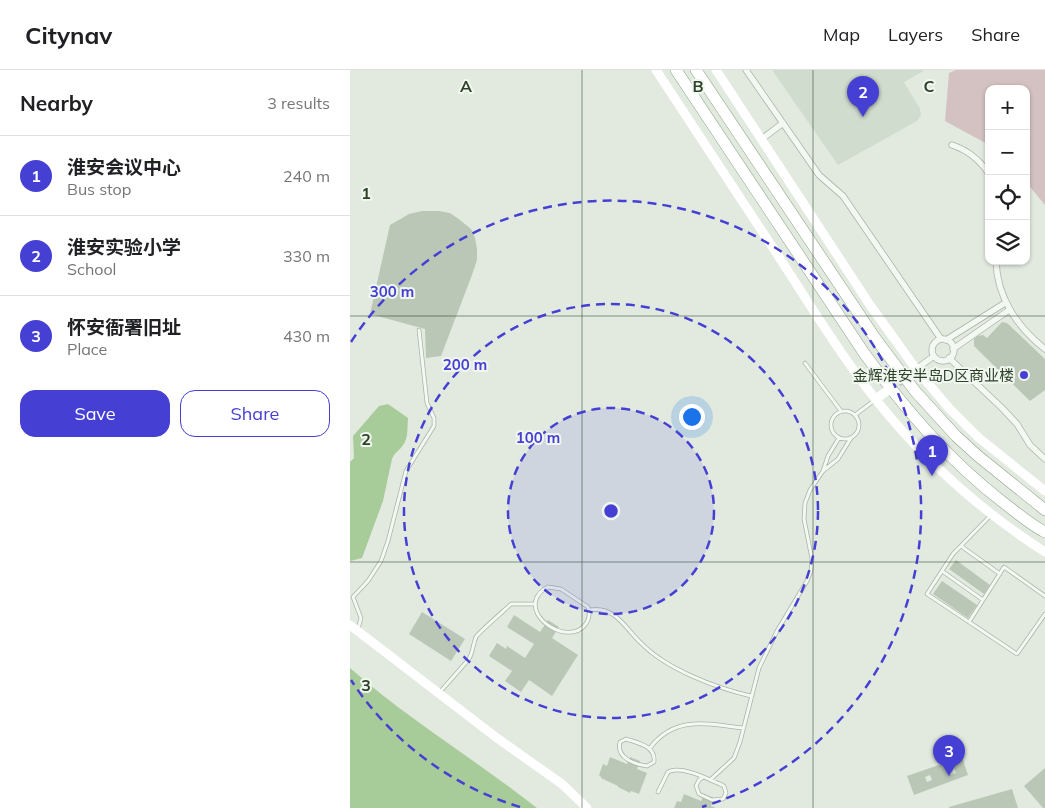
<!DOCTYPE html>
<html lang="en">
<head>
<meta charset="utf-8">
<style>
  :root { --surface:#fff; --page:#f2f2f2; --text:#202124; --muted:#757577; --line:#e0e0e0; --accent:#4540d3 }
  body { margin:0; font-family:Mulish,"Noto Sans SC",sans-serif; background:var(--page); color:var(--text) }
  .controls { position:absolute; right:15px; top:15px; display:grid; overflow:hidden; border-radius:10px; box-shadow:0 1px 4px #0004 }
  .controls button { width:45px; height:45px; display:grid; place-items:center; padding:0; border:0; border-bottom:1px solid var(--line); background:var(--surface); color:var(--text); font:25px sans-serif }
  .you { position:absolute; left:341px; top:346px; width:18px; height:18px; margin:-12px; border:4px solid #fff; border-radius:50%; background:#1a73e8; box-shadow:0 0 0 8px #1a73e833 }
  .badge { display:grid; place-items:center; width:32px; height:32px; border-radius:50%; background:var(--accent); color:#fff; font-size:16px; font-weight:700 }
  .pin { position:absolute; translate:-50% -41px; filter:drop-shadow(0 1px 2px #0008) }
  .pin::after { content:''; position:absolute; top:26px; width:18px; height:15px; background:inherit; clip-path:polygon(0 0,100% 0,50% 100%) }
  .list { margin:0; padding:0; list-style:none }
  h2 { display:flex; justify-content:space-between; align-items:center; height:65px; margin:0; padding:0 20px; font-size:21px }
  h2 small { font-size:16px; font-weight:400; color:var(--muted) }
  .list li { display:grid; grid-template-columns:32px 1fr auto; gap:15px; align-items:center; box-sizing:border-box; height:80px; padding:0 20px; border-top:1px solid var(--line) }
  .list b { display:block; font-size:19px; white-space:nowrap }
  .list p { margin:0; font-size:16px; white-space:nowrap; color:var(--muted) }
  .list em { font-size:16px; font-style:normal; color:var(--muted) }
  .actions { display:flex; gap:10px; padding:15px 20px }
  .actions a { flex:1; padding:11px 0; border:1px solid var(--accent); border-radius:15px; text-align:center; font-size:18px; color:var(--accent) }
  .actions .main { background:var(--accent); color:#fff }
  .icon { flex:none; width:28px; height:28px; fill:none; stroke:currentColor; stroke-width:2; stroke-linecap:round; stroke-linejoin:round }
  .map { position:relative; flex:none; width:695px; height:738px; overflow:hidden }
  header { display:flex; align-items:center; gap:30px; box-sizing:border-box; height:70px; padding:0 25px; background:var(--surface); border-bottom:1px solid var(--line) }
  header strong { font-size:24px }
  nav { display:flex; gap:28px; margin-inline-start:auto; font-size:18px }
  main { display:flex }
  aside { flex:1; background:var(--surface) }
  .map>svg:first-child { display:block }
</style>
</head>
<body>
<header>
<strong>Citynav</strong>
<nav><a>Map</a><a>Layers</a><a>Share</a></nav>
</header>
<main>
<aside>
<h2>Nearby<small>3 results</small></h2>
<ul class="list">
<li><span class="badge">1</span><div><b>淮安会议中心</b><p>Bus stop</p></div><em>240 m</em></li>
<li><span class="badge">2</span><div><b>淮安实验小学</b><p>School</p></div><em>330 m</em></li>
<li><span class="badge">3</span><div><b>怀安衙署旧址</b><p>Place</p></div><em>430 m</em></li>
</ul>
<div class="actions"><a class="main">Save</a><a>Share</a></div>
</aside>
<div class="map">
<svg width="695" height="738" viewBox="0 0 695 738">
  <rect width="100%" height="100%" fill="#e2eae0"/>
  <!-- built -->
  <path fill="#d0dcce" d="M422 0H575L554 12 570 39 571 45 567 51 488 95Z"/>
  <!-- green -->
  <path fill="#d4c1c2" d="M606 0H695V135L676 112V19H639V75L595 51 599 3Z"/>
  <!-- water -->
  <path fill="#a8cb9a" d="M38 334 58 348C57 360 59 370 50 379 46 383 44 384 42 389L33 431 12 488 0 491V392L4 388 3 366 29 336Z
    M0 598C59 650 126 690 187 738H0Z"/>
  <!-- building -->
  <path fill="#bac7b7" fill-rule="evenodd" d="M72 141H89L100 143 110 150 121 159 125 168 127 179V190L122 205 91 286 76 288 75 259 20 244 40 155 59 144Z
    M652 252 657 253 695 289V320L680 331 624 276V269L627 266 633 265 637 268Z
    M606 490 640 515 634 524 599 499Z
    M592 511 627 535 618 548 583 524Z
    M72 542 115 569 101 591 59 564Z
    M164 545 190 562 198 550 209 557 202 568 228 585 202 626 179 610 171 622 155 611 162 601 139 586 147 573 156 579 157 576 175 588 184 574 157 557Z
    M260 687 277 694 280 687 290 691 287 699 297 703 289 724 281 721 280 723 268 717V716L251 708V707L249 705 253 694 257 696Z
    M612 687 618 705 564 725 557 706ZM603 695 606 703 600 705 597 697ZM580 705 582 710 577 712 575 707Z
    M695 698V738H693L674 716Z
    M662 719 668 738H599V737Z
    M334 724 351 731 354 724 364 728 361 736 366 738H324L327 731 331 732Z"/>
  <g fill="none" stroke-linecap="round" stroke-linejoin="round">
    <!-- secondary-tunnel -->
    <path stroke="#bec8bb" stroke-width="9" stroke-dasharray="9 4.5" stroke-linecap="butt" d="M537 321 560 304"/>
    <defs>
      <path id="lane" d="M455 293 491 341
        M481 355a14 14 0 1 1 28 0a14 14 0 1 1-28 0Z
        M505 345 525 330
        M473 401 488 389 501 368
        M641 445 603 484 577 524 667 584 695 544
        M611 476 650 504
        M592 501 633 530
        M198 517 211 519 238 537C240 543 239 550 235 555 219 575 176 550 187 527 190 522 193 519 198 517Z
        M239 540C266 536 274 557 291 573 316 599 366 618 401 626
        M619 552 654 497 695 526
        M8 559 11 548 3 527 18 511 31 491 38 471 56 401 84 356V348L77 333 69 260
        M90 622 119 589C123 582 123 574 126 567 128 563 157 538 161 534H185
        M276 669C288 673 306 676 304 692L297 696C284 694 266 688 270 672Z
        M300 678C325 645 357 654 393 658
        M360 710 384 688 390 672 409 598 427 561 457 511 461 501 462 489 454 449 455 433 460 420 473 401 478 386 489 368
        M308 722 318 702C331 695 358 709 372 715L374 716 376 723 373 729 362 730 349 724 346 716 349 710 353 707"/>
      <path id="street" d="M396 0 469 105 493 126 591 269
        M412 69 433 53
        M602 75C617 80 630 90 639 104
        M646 191C647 227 667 257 695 279
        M582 280a11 11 0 1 1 22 0a11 11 0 1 1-22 0Z
        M596 270 655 233
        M603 279 659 240
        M599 288 652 338 667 354 680 375 695 389
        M566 299 584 286"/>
      <path id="highway" d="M326 0 514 283C555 339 599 391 654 433 667 443 681 455 695 462
        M346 0 525 268 565 321 606 366 628 386 695 440"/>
    </defs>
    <!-- lane casing -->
    <use href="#lane" stroke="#a8b4a5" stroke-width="4.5"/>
    <!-- street casing -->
    <use href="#street" stroke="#a8b4a5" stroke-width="7"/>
    <!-- highway casing -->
    <use href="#highway" stroke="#8ca187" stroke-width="12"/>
    <!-- lane -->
    <use href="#lane" stroke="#f4f8f3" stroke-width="3"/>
    <!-- street -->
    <use href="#street" stroke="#f4f8f3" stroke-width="5.5"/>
    <!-- secondary -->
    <path stroke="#fff" stroke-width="9" d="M306 0C347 62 388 125 429 187 456 229 483 273 513 313 563 380 625 437 695 482
      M366 0 520 235 566 299 599 338 629 368 695 421
      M526 329 537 321
      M0 555 147 668 212 714 237 738"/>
    <!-- highway -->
    <use href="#highway" stroke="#fff" stroke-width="11"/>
  </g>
  <!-- grid -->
  <path fill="none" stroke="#2d4228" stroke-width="1" stroke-opacity="0.55" d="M232 0V738M463 0V738M0 246H695M0 492H695"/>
  <!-- distance rings -->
  <circle cx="261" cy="441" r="103" fill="#4540d3" fill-opacity=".12"/>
  <g fill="none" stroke="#4540d3" stroke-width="2.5" stroke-dasharray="9 6">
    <circle cx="261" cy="441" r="103"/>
    <circle cx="261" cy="441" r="207"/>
    <path d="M170 737A310 310 0 0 1 1 610M1 272A310 310 0 1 1 352 737"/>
  </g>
  <!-- markers -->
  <circle fill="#4540d3" stroke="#f1f7f0" stroke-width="2" cx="674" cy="305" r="5"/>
  <g text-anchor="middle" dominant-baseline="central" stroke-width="4" stroke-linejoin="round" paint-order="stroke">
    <!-- poi labels -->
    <g font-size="15" fill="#2d4228" stroke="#f1f7f0" text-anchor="end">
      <text x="664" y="305">金辉淮安半岛D区商业楼</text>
    </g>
  </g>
  <g font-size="16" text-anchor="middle" font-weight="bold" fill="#2d4228" stroke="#f1f7f0" stroke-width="4" stroke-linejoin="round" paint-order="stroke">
    <text x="116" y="22">A</text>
    <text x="348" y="22">B</text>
    <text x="579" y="22">C</text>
    <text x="16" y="129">1</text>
    <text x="16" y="375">2</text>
    <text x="16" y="621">3</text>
  </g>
  <circle cx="261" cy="441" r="8" fill="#4540d3" stroke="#f1f7f0" stroke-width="2.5"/>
  <g font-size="15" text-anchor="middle" font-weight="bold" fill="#4540d3" stroke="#f1f7f0" stroke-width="4" stroke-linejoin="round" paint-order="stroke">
    <text x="42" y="227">300 m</text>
    <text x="115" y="300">200 m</text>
    <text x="188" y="373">100 m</text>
  </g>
</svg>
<div class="controls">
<button>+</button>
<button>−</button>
<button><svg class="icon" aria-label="locate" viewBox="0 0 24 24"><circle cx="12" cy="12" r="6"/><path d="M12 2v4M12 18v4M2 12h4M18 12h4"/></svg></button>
<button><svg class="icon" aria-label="layers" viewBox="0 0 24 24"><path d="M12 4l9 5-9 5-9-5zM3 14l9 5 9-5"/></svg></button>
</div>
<div class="you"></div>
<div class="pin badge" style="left:582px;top:406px">1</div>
<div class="pin badge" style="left:513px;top:47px">2</div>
<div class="pin badge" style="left:599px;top:706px">3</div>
</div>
</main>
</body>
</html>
